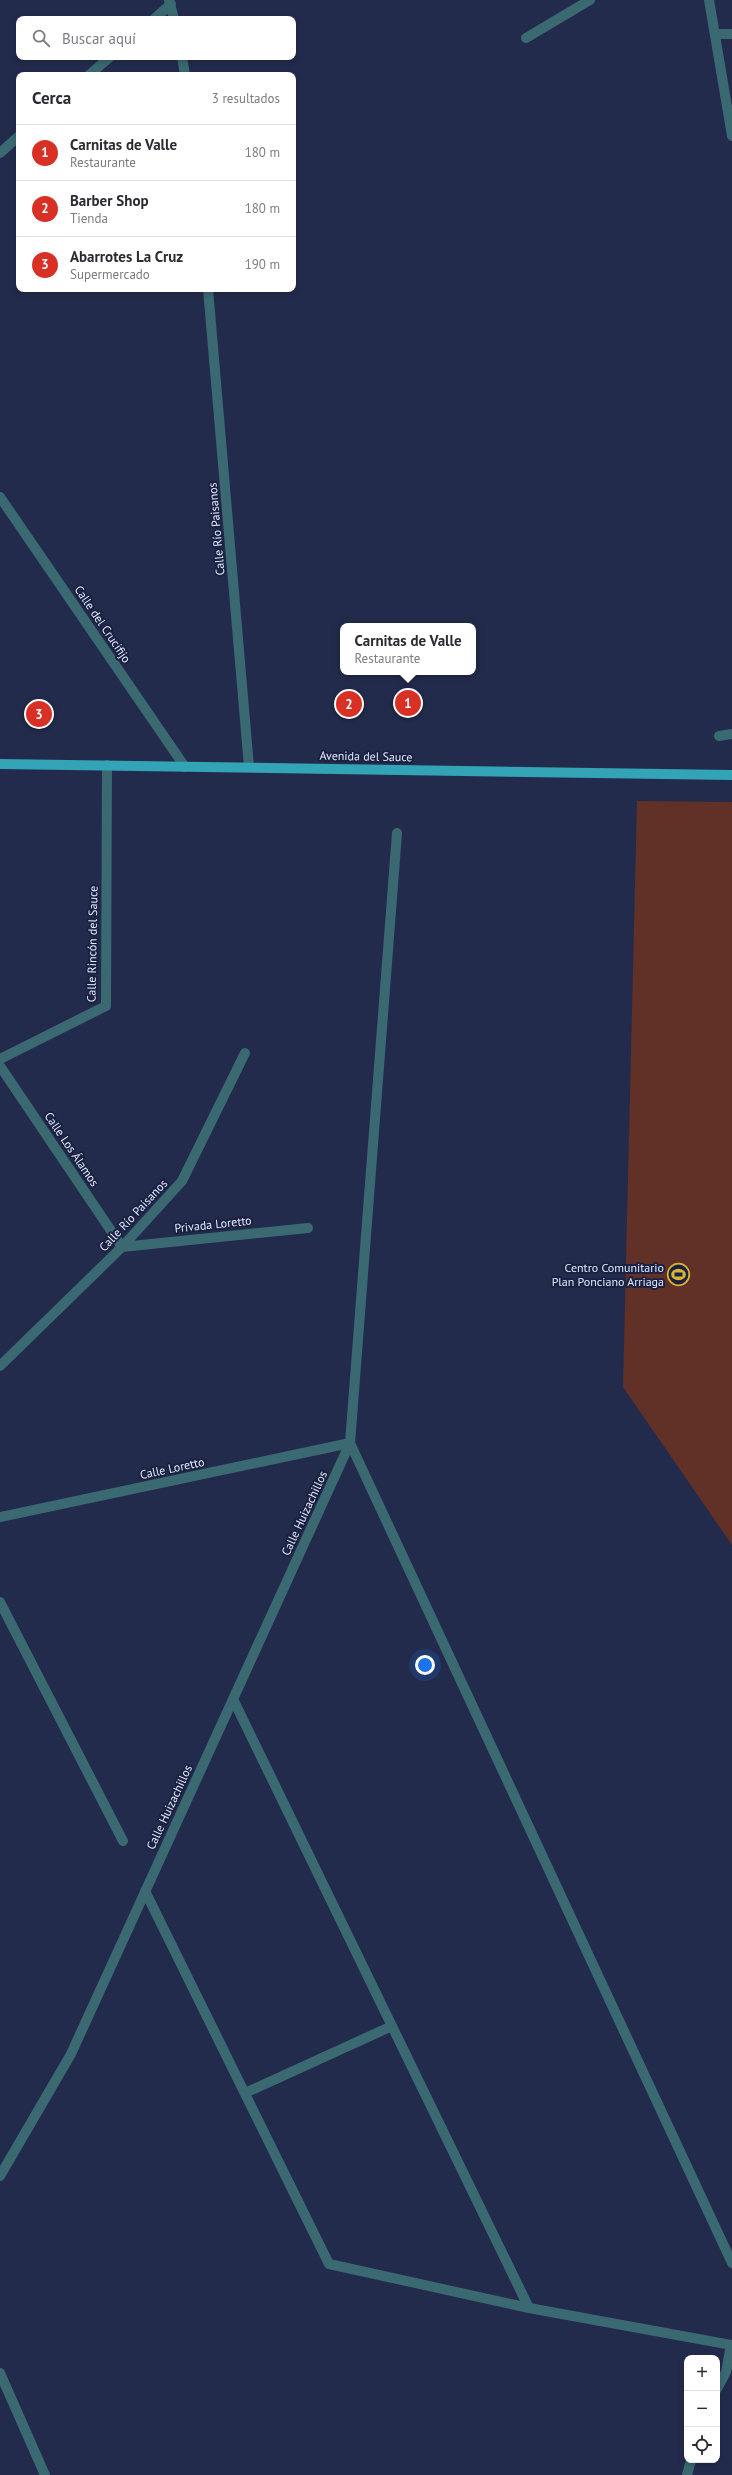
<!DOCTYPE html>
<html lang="es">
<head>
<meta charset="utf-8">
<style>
  :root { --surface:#fff; --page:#f2f2f3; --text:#2b2b33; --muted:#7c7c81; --line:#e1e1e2; --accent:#d93025 }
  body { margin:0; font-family:"PT Sans",sans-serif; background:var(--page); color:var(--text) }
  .controls { position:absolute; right:12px; bottom:12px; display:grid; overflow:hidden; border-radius:8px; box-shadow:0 2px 6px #0003 }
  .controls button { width:36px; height:36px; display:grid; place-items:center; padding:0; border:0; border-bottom:1px solid var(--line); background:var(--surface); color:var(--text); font:20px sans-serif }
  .you { position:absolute; left:425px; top:1665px; width:14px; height:14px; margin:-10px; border:3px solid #fff; border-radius:50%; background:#1a73e8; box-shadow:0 0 0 6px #1a73e833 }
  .badge { display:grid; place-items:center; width:26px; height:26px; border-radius:50%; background:var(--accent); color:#fff; font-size:13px; font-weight:700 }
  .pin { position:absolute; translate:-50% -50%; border:2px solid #fff; box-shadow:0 1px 4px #0006 }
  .popup { position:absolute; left:340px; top:623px; width:136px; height:52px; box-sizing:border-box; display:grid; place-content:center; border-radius:8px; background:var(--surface); filter:drop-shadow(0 1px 3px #0005); font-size:13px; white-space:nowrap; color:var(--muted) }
  .popup b { font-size:15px; color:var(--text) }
  .popup::after { content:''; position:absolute; left:50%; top:100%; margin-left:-8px; border:8px solid transparent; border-top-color:var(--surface) }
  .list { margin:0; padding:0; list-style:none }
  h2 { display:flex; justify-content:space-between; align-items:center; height:52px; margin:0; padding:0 16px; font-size:17px }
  h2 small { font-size:13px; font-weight:400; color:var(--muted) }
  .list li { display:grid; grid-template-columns:26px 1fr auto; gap:12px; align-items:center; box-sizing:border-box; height:56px; padding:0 16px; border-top:1px solid var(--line) }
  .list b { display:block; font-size:15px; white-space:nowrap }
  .list p { margin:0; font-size:13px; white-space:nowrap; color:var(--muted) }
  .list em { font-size:13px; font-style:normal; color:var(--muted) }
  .icon { flex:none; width:22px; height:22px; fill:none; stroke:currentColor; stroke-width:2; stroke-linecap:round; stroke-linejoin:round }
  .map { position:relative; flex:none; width:732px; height:2475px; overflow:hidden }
  .search { position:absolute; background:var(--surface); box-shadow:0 2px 6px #0003; left:16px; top:16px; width:280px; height:44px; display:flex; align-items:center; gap:10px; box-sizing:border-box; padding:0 14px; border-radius:8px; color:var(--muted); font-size:15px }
  .panel { position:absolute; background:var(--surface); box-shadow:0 2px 6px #0003; left:16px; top:72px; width:280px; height:220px; border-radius:8px }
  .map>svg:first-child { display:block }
</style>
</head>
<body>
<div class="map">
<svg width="732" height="2475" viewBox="0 0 732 2475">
  <rect width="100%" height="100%" fill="#232b4c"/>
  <!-- green -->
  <path fill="#613026" d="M637 801 732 802V1545L623 1387Z"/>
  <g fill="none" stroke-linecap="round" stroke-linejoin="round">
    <!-- minor -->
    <path stroke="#3a6972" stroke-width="10" d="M169 0 174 19
      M709 0 732 136
      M154 19 171 4
      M716 34H732
      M526 38 590 0
      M182 57 185 75
      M89 75 110 57
      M0 153 19 136
      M208 289 249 767
      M0 497 185 767
      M719 736 732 734
      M397 833 350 1443 732 2263
      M0 1059 106 1006 107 765
      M0 1066 122 1247 308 1228
      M0 1366 122 1247 182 1181 245 1053
      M0 1517 350 1443
      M0 1602 123 1841
      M233 1699 529 2308
      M145 1891 329 2264 529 2308 732 2345
      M245 2093 392 2026
      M0 2176 71 2054 350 1443
      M0 2373 45 2475
      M717 2389 726 2372 731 2345
      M687 2475 691 2460"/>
    <!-- major -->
    <path stroke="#33a3b6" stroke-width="10" d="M0 764 732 775"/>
  </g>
  <!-- icons -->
  <defs>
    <symbol id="stadium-ring" viewBox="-11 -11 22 22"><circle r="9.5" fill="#1a2141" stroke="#d9b334" stroke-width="1.5"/><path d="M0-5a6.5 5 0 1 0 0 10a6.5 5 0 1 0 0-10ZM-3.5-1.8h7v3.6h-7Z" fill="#d9b334"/></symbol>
  </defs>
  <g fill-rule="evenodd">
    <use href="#stadium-ring" x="666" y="1262" width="25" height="25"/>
  </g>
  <g text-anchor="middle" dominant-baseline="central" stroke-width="4" stroke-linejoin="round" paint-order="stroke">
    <!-- street labels -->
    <g font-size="12" fill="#e2e9fe" stroke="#1a2141">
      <text transform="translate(216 529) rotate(-95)">Calle Río Paisanos</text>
      <text transform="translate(103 624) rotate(56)">Calle del Crucifijo</text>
      <text transform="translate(366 756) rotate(1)">Avenida del Sauce</text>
      <text transform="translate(92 944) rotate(-89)">Calle Rincón del Sauce</text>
      <text transform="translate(72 1149) rotate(56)">Calle Los Álamos</text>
      <text transform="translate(133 1215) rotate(-47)">Calle Río Paisanos</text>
      <text transform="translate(213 1224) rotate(-6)">Privada Loretto</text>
      <text transform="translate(172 1468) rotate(-12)">Calle Loretto</text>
      <text transform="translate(304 1513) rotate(-65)">Calle Huizachillos</text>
      <text transform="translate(169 1807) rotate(-65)">Calle Huizachillos</text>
    </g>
    <!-- poi labels -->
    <g font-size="12" fill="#e2e9fe" stroke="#1a2141" text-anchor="end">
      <text x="664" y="1267">Centro Comunitario<tspan x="664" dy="14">Plan Ponciano Arriaga</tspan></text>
    </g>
  </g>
</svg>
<div class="controls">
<button>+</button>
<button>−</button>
<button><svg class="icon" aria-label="locate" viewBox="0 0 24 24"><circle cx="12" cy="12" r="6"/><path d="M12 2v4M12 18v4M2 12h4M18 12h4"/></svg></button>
</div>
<div class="you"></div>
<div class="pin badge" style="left:408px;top:703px">1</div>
<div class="popup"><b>Carnitas de Valle</b>Restaurante</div>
<div class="pin badge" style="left:349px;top:704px">2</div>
<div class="pin badge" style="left:39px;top:714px">3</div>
<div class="search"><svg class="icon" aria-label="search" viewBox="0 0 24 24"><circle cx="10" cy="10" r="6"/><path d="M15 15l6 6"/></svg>Buscar aquí</div>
<section class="panel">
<h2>Cerca<small>3 resultados</small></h2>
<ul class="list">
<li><span class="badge">1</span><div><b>Carnitas de Valle</b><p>Restaurante</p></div><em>180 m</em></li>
<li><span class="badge">2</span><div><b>Barber Shop</b><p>Tienda</p></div><em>180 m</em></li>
<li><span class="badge">3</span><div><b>Abarrotes La Cruz</b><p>Supermercado</p></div><em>190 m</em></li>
</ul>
</section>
</div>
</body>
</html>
